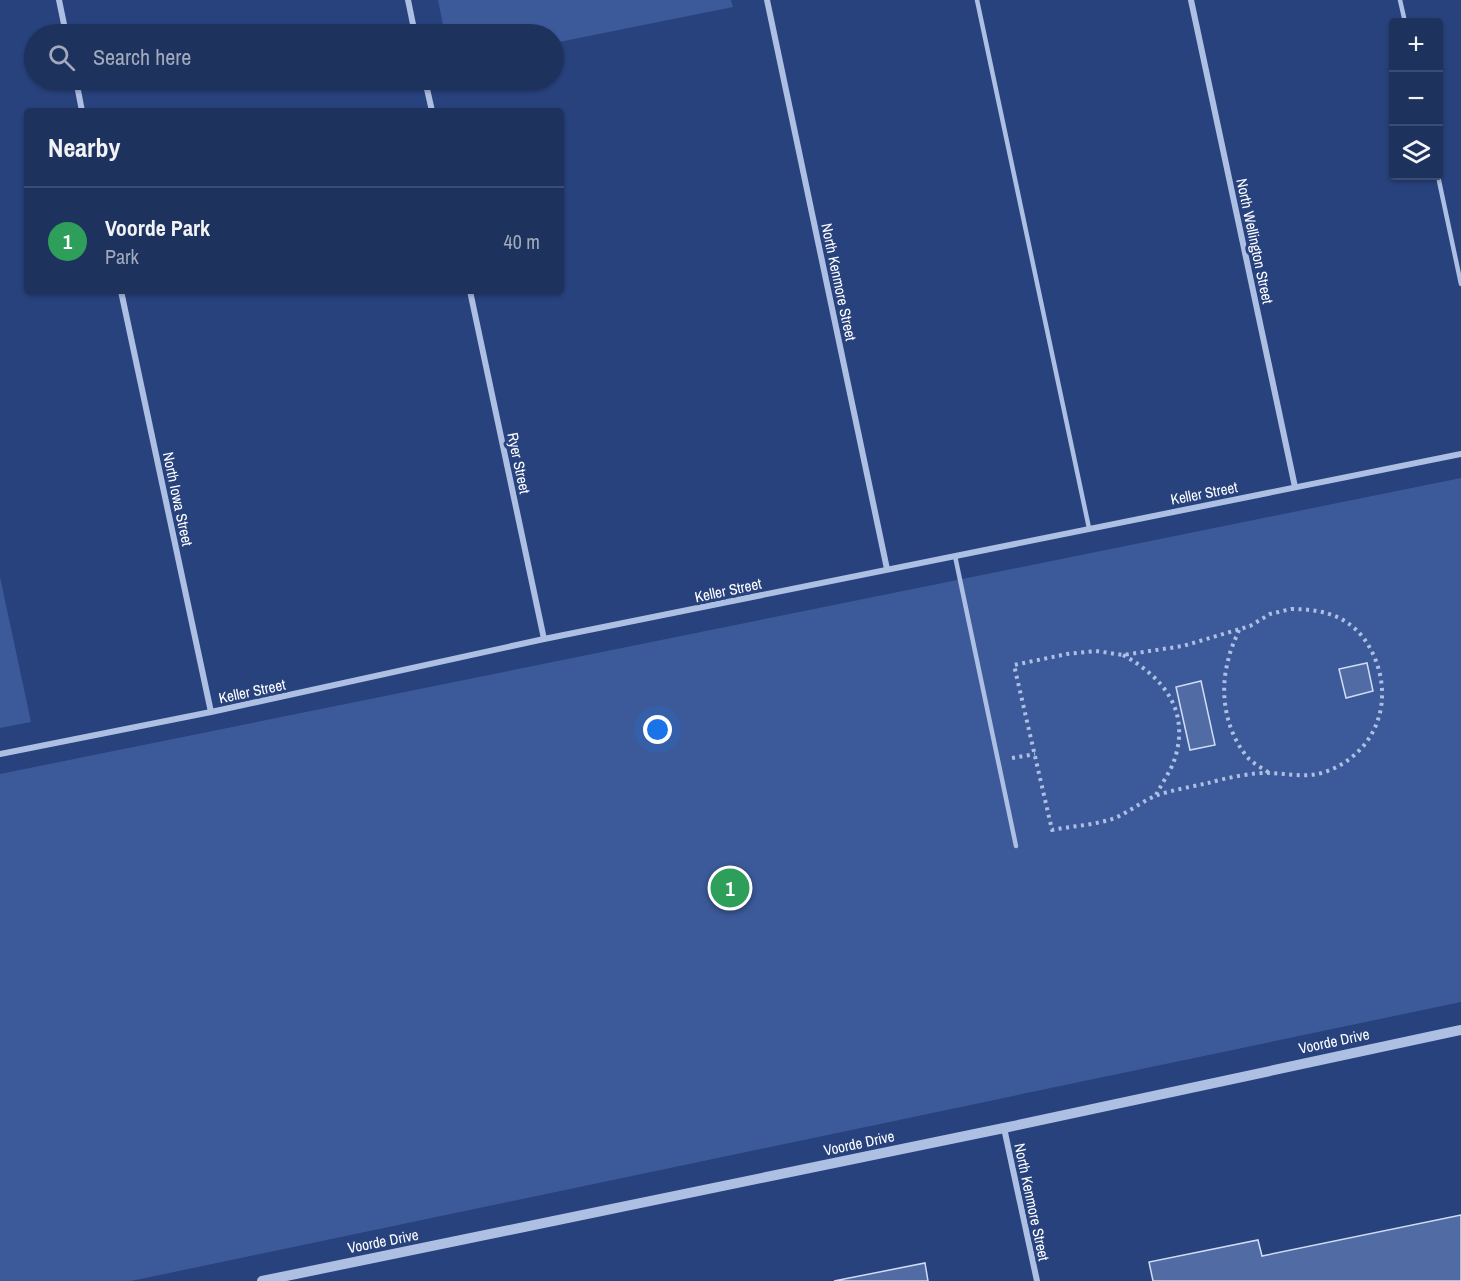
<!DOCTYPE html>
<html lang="en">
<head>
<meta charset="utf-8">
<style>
  :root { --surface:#1e325e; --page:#2b3e67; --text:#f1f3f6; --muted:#a1aabc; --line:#3c4d73; --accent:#e69b98 }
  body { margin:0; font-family:"Archivo Narrow",sans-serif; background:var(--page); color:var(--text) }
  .controls { position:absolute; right:18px; top:18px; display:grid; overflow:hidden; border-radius:6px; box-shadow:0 2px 4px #0004 }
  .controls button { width:54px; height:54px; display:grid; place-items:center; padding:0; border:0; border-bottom:2px solid var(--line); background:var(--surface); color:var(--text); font:30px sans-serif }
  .you { position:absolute; left:658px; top:730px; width:21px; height:21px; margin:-15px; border:4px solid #fff; border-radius:50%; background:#1a73e8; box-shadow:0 0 0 9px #1a73e833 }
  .badge { display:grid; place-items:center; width:39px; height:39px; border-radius:50%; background:var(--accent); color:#fff; font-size:20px; font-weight:700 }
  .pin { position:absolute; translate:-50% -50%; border:3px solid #fff; box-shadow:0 2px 6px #0006 }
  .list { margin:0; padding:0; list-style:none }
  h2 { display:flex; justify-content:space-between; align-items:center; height:78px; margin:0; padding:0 24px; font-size:26px }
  h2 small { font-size:20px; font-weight:400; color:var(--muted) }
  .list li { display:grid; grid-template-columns:39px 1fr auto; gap:18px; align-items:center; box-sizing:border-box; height:108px; padding:0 24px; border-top:2px solid var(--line) }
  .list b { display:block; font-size:22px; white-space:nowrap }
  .list p { margin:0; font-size:20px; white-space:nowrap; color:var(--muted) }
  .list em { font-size:20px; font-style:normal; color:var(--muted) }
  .icon { flex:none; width:33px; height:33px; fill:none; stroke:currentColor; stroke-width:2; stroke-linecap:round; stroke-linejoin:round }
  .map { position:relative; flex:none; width:1461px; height:1281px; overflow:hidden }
  .search { position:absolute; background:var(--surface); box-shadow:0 2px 4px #0004; left:24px; top:24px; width:540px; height:66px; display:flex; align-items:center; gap:15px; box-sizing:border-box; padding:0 21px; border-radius:33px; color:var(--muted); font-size:22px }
  .panel { position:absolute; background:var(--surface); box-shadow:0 2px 4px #0004; left:24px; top:108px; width:540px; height:186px; border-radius:6px }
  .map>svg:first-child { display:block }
</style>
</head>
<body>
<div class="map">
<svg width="1461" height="1281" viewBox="0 0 1461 1281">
  <rect width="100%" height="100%" fill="#28427d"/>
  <!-- green -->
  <path fill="#3c5a9a" d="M438 0H731L733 7 554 43V34H445Z
    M1461 478V1002L131 1281H0V774Z
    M0 577 31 722 0 728Z"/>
  <!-- building -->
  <path fill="#516ba5" stroke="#d0dcf4" stroke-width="1.5" d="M1367 663 1373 691 1346 698 1339 669Z
    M1201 681 1215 745 1190 750 1176 687Z
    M1461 1215V1281H1153L1149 1262 1258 1240 1262 1256Z
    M925 1263 928 1281H834Z"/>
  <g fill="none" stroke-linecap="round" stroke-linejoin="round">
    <!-- path -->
    <path stroke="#aebfe4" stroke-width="4" stroke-dasharray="3 4.5" stroke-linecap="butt" d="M1291 609C1325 609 1354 617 1371 650 1396 698 1378 753 1325 772 1307 778 1289 774 1271 773 1253 772 1226 778 1208 783 1191 787 1171 790 1155 796 1141 802 1129 812 1115 818 1096 825 1072 826 1052 830L1014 665 1067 654 1096 651 1123 655 1183 646 1250 626 1270 614Z
      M1239 630C1235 640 1230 650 1228 661 1219 694 1226 733 1249 759 1254 764 1262 768 1268 772
      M1123 655C1163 677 1190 710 1175 758 1171 771 1162 783 1156 795
      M1012 758 1035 754"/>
    <!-- service -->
    <path stroke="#aebfe4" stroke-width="4.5" d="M977 0 1089 528
      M1400 0 1405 22
      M1438 176 1461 284
      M955 556 1016 846"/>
    <!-- minor -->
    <path stroke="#aebfe4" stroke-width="6" d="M59 0 66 34
      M408 0 415 34
      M767 0 887 569
      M1191 0 1295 487
      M76 80 82 111
      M425 80 432 111
      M121 291 211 712
      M470 291 544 639
      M0 754 211 712 544 639 1461 454
      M1004 1128 1037 1281"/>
    <!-- tertiary -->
    <path stroke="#aebfe4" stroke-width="10" d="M262 1281 1004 1128 1461 1030"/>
  </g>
  <g text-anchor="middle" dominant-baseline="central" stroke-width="6" stroke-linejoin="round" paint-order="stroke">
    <!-- street labels -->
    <g font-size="15" fill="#fff" stroke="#28427d">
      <text transform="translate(1255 241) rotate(78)">North Wellington Street</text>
      <text transform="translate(839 282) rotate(78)">North Kenmore Street</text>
      <text transform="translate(519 463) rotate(78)">Ryer Street</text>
      <text transform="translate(1204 493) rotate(-11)">Keller Street</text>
      <text transform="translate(178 499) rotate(78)">North Iowa Street</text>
      <text transform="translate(728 590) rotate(-12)">Keller Street</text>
      <text transform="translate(252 691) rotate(-12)">Keller Street</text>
      <text transform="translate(1334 1041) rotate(-12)">Voorde Drive</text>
      <text transform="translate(859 1143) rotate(-12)">Voorde Drive</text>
      <text transform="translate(1032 1202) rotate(78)">North Kenmore Street</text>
      <text transform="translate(383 1241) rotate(-11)">Voorde Drive</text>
    </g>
  </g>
</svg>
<div class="controls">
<button>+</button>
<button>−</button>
<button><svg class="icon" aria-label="layers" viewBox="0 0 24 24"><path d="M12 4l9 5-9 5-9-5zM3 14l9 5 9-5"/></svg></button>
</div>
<div class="you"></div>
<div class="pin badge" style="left:730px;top:888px;background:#2e9e5b">1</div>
<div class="search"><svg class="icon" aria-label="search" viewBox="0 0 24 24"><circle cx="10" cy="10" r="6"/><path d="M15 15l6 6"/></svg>Search here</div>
<section class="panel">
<h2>Nearby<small></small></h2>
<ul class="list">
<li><span class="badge" style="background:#2e9e5b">1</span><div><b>Voorde Park</b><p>Park</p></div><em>40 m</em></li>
</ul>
</section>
</div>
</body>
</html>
